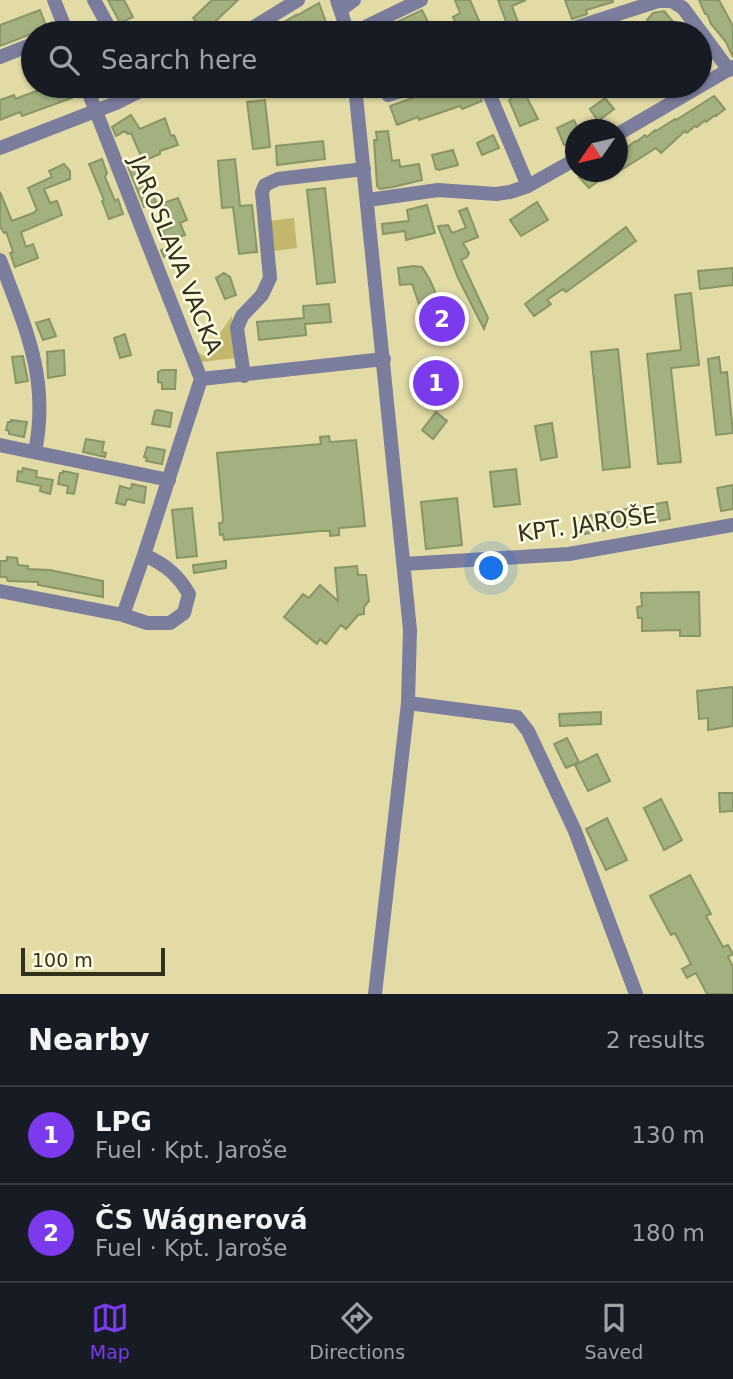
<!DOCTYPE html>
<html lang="en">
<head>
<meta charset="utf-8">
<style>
  :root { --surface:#171b24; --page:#242831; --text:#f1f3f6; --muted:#9ea1a6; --line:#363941; --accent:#7c3aed }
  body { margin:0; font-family:"DejaVu Sans",sans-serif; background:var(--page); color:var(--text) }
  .compass { position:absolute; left:565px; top:119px; width:63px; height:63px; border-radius:50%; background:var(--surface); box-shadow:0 2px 5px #0004; rotate:236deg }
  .scale { position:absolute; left:21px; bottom:18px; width:144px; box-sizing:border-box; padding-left:7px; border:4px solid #322f1a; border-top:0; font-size:19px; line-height:24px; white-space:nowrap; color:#322f1a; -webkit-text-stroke:5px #fffbe1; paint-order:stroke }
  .you { position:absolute; left:492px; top:569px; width:24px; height:24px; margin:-18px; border:5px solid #fff; border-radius:50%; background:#1a73e8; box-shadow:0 0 0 10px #1a73e833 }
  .badge { display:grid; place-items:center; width:46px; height:46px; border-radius:50%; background:var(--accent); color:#fff; font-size:23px; font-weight:700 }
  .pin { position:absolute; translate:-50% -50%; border:4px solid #fff; box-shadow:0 2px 7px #0006 }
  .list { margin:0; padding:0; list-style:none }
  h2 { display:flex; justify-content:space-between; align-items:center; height:91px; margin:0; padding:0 28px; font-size:30px }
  h2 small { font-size:23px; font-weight:400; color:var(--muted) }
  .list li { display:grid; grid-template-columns:46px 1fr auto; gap:21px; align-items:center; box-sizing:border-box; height:98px; padding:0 28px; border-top:2px solid var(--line) }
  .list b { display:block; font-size:26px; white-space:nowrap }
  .list p { margin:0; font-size:23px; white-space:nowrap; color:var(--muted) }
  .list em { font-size:23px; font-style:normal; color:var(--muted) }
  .icon { flex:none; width:38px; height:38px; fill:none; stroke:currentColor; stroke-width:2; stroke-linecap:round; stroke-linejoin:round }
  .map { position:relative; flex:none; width:733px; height:994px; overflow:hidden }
  .search { position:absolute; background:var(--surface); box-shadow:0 2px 5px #0004; left:21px; right:21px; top:21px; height:77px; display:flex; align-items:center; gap:18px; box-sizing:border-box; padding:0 24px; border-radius:38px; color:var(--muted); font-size:26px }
  .sheet { height:287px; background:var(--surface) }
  nav { display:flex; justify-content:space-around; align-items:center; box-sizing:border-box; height:98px; border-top:2px solid var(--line); background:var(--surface); font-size:19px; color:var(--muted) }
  nav a { display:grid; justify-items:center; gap:4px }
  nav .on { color:var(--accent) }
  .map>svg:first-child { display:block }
</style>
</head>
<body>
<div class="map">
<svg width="733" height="994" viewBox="0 0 733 994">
  <rect width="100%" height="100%" fill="#e3dba6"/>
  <!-- green -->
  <path fill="#c2b76a" d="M294 218 297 248 274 251 270 221Z
    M232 316 236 358 200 362 193 349 204 356Z"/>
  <!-- building -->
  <path fill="#a3b17f" stroke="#889565" stroke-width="2" d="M108 0H124L133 17 120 23Z
    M212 0H238L205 31 193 18Z
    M455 0H470L483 30 482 33H460L453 17 460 13Z
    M498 0H526L512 6 522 33H502L500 26 507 24Z
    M565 0H613V2L586 10 587 14 572 19Z
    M699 0H719L733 26V57L726 42 711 24 707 14H705Z
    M319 3 330 33H265L296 15V16Z
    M40 10 47 28 0 46V25Z
    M422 10 430 26 438 22 443 33H374Z
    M664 11 674 23 672 25 682 33H658L653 29 655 27 647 20 653 13Z
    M50 86H68L72 98 22 116 20 112 0 120V100L14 95 15 99Z
    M457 86H476L482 101 462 109 460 106 419 120 418 117 397 125 390 106 415 97 432 93 433 95Z
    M504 86H521L538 119 520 126 509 100 511 99 509 93Z
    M714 96 725 109 716 116 715 115 706 122 705 120 697 127 695 126 687 133 685 131 661 153 656 148 618 172V153L625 146 627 148 635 141 636 142 645 135 647 137 655 130 656 131 675 119 676 120Z
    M605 98 614 109 598 121 590 109Z
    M265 100 270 147 253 149 247 102Z
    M131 115 140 129 165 118 171 136 174 135 178 145 160 151V154L143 161 131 133 128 134 125 131 116 136 112 127Z
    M574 120 578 129 576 130V143L564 145 557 128Z
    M388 131 392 161 399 160 400 167 419 164 422 180 393 187 380 189 377 186 374 140H377L376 132Z
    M493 135 499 148 482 155 477 143Z
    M323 141 325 159 277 165 276 146Z
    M453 150 458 165 439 170 436 169 432 155Z
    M102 159 107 173 105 177 115 201 118 199 123 214 109 219 102 201 104 200 89 164Z
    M235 159 240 206 252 205 257 252 239 254 233 207 222 208 218 161Z
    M140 162 156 202 144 207 128 167Z
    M64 164 70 171V179L44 189 50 203 57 201 62 215 21 232 26 247 33 244 38 258 15 267 10 253 13 252 9 240 6 232 4 233 0 227V192L12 221 33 213 37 210 28 188 52 177 49 171Z
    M585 172H611L589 188 579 177Z
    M325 188 335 282 317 284 307 190Z
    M178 198 187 220 180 223 185 235 178 237 182 249 164 257 161 250 169 247 163 230 172 227 163 203Z
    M537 202 548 220 521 236 510 220Z
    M427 205 435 233 406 240 405 231 383 234 382 224 409 221 407 210Z
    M467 208 478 237 463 243 469 253 467 257 461 260 488 318 484 329 458 278 438 226 448 225 452 233 466 228 459 211Z
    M626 227 636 241 566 292 563 289 547 300 551 304 534 316 525 304Z
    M414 266 422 267 430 280 442 308 444 307 455 327 441 334 431 315 437 296 419 304 412 284 400 285 398 268Z
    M733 268V285L700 289 698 271Z
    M224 273 230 277 236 295 225 299 216 278Z
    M691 293 699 365 671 368 681 462 658 464 647 354 681 350 675 295Z
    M329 304 331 322 305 324 306 335 259 340 257 322 304 318 303 306Z
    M49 319 56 336 43 340 36 323Z
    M125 334 131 355 120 358 114 338Z
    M618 349 630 467 603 470 591 352Z
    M64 350 65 375 48 378 47 352Z
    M23 356 28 381 16 383 12 357Z
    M719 357 721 373 727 372 733 433 716 435 708 359Z
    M162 370H176L175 389H162V383L158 382V372Z
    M158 410 172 413 170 427 152 424 155 411Z
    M436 412 447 421 433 439 422 430Z
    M11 420 27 422 24 437 9 434V431L6 430 8 422H11Z
    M552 423 557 457 541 460 535 426Z
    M329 436 330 442 356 440 365 526 339 528V535L330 536V531H320L224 540 223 534 220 535 219 523H222L223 519 217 453 321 444 320 437Z
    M86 439 104 442 102 452 106 453 105 457 83 452Z
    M147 447 165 450 162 464 146 461 147 458 144 457Z
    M23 468 37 471 36 477 53 480 50 494 40 491 41 486 17 481 18 471 22 472Z
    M516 469 520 504 494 507 490 472Z
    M63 471 78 474 74 494 67 493 68 486 58 484 60 473H63Z
    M132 484 146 487 144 503 127 499 125 505 116 503 120 486 131 489Z
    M733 485V509L721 511 717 488Z
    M457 498 462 545 426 549 421 502Z
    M667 502 670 519 584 534 581 517Z
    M192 508 197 556 177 558 172 510Z
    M7 557 17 558 18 565 28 566V569L50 570 103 581V597L38 585V582L8 581 6 577H0V561H7Z
    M226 561V568L194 573 193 565Z
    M357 566 358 575H366L369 601 364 607V614L358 615 346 629 341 625 326 644 320 639 317 644 284 617 303 594 309 598 320 585 338 601 335 568Z
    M699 592 700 636H680V630L642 631V618H638L637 607 642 606 641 593Z
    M733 687V726L708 730V718L699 719 697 691Z
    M601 712V724L560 726 559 714Z
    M567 738 579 762 566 768 554 744Z
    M597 754 610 781 588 791 575 765Z
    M719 793H733V811L720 812Z
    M661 799 682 840 664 850 644 808Z
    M607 818 627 860 606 870 586 829Z
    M690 875 711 914 706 916 723 947 728 945 733 954 728 957 733 967V994H707L696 973 687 978 682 969 691 964 675 933 671 935 650 896Z"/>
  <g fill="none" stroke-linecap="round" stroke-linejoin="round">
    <!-- minor -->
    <path stroke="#7a7d9c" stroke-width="14" d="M54 0 67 33
      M94 0 112 33
      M337 0 348 33
      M342 9 354 0
      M367 26 421 0
      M244 33 298 0
      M559 33 658 1H672L683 8 729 70
      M0 57 33 44
      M86 86 201 379 144 555 123 615
      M355 86 410 630 408 703 375 994
      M486 86 528 186
      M388 95 417 86
      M618 134 733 67
      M0 148 116 103 150 86
      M368 200 438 190 496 194 510 192 528 186 576 159
      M0 260C25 327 50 378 35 452
      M244 376 237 328 242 316 262 295 270 278 262 192 265 185 278 179 364 169
      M201 379 384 359
      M0 445 169 480
      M404 564 569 554 733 525
      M0 591 123 615 147 623H170L184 613 189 594C178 575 165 564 144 555
      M408 703 517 717 528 731 575 831 636 994"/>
  </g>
  <g text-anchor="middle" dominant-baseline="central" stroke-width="5" stroke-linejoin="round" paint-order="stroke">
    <!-- street labels -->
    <g font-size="23" fill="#322f1a" stroke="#fffbe1">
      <text transform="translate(176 255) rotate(68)">JAROSLAVA VACKA</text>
      <text transform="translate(587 524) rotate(-8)">KPT. JAROŠE</text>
    </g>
  </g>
</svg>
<svg class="compass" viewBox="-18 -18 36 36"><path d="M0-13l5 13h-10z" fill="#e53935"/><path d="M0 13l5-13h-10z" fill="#9ea1a6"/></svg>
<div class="scale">100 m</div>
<div class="you"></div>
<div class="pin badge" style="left:436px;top:383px">1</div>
<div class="pin badge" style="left:442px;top:319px">2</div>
<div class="search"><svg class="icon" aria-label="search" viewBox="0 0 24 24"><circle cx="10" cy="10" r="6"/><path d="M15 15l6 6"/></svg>Search here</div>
</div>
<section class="sheet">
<h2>Nearby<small>2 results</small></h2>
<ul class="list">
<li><span class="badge">1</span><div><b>LPG</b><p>Fuel · Kpt. Jaroše</p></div><em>130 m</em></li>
<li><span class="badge">2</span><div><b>ČS Wágnerová</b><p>Fuel · Kpt. Jaroše</p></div><em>180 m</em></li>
</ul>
</section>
<nav>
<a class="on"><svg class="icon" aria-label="map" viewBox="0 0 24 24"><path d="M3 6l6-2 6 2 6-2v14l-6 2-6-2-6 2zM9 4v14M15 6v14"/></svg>Map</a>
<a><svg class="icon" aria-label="directions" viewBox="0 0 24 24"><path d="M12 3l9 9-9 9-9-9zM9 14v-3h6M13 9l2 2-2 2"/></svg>Directions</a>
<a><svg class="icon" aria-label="saved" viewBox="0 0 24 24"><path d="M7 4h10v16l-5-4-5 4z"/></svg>Saved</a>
</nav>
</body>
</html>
